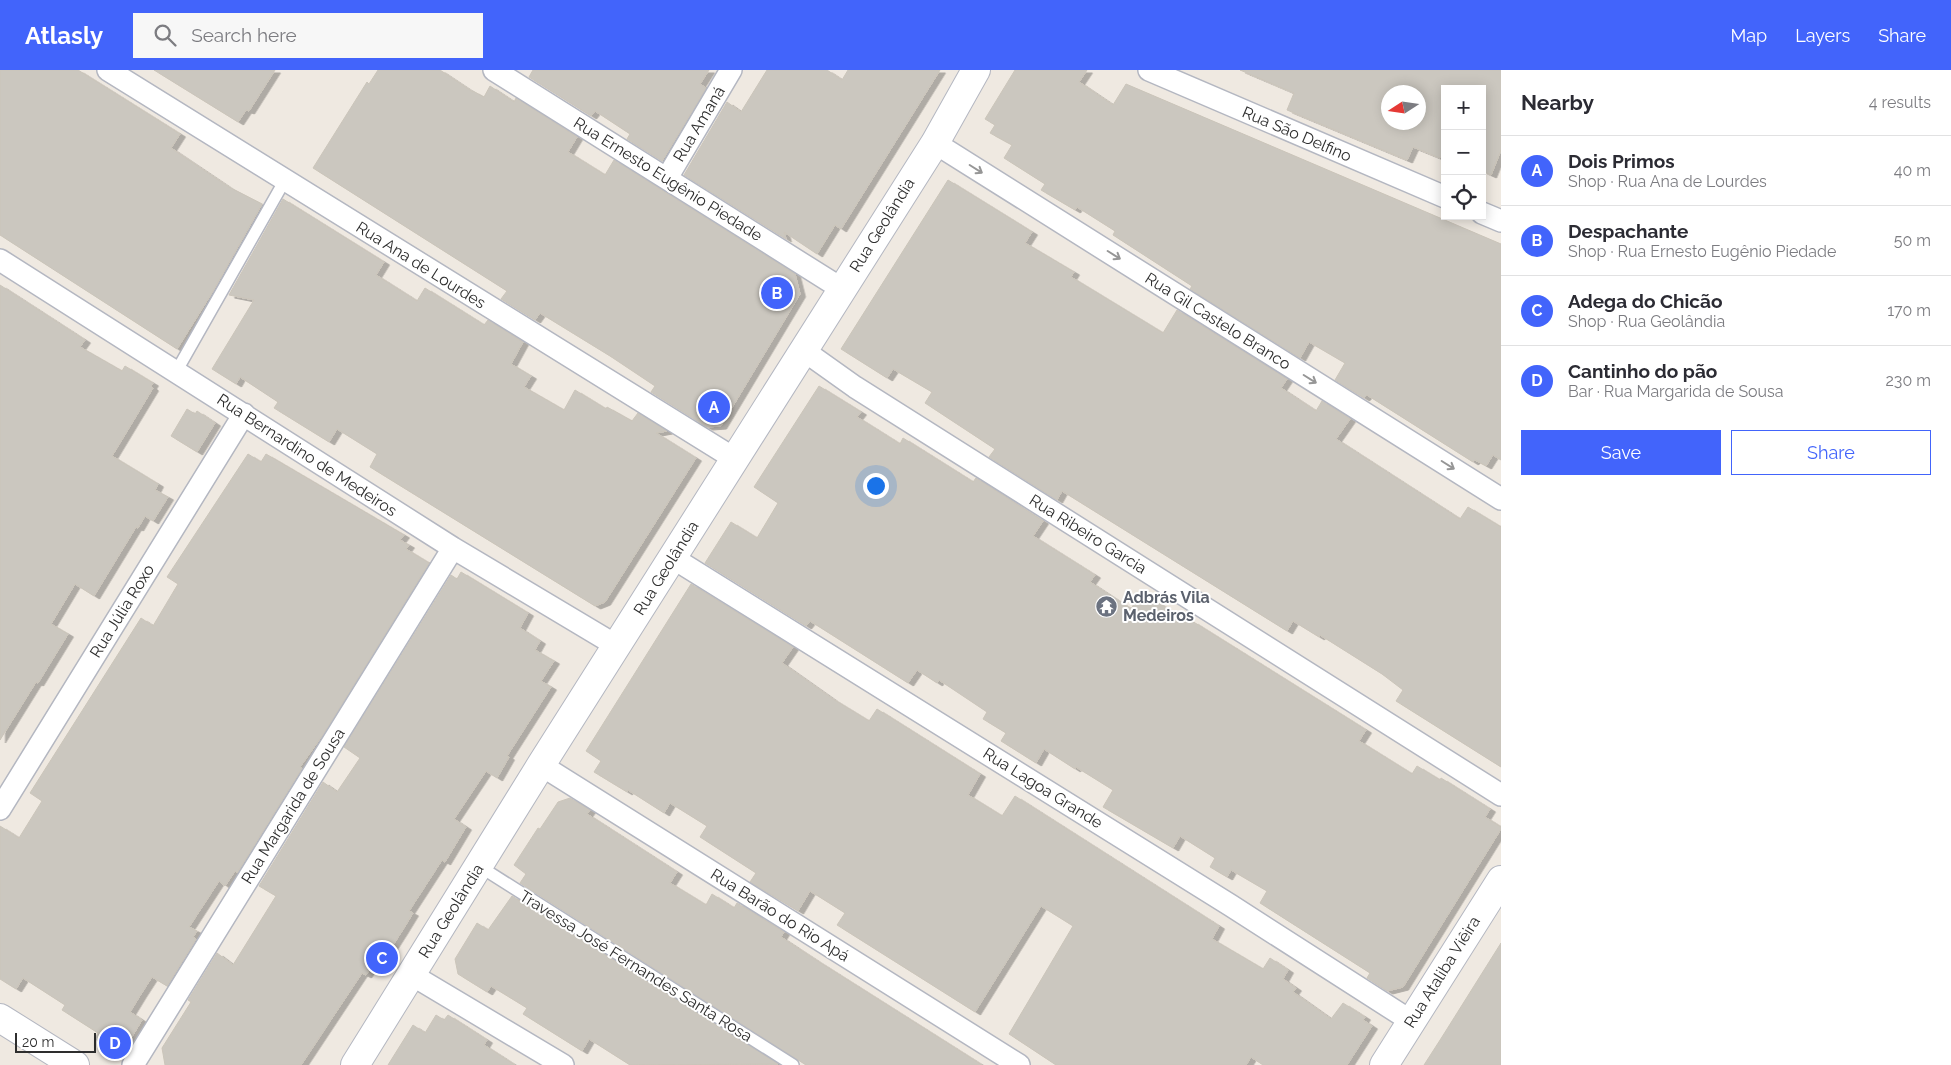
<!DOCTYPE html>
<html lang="en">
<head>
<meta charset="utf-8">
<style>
  :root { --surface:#fff; --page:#f7f7f7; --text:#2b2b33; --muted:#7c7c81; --line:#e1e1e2; --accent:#4264fb }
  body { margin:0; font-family:Raleway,sans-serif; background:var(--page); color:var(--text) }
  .controls { position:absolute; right:15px; top:15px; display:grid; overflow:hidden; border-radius:0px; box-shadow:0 2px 12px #0003 }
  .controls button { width:45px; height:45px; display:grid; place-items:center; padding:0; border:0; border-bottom:1px solid var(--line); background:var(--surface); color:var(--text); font:25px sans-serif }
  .compass { position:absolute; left:1381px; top:15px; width:45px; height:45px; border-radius:50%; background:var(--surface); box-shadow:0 2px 12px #0003; rotate:258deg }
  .scale { position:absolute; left:15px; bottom:12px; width:81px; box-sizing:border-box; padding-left:5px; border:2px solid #2e2e2e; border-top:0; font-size:14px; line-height:18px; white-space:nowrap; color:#2e2e2e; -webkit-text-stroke:4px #fff; paint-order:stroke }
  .you { position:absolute; left:875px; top:415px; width:18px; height:18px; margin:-12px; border:4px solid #fff; border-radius:50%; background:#1a73e8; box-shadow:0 0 0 8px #1a73e833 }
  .badge { display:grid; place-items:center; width:32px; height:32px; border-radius:50%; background:var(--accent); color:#fff; font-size:16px; font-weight:700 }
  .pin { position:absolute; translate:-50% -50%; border:2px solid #fff; box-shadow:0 1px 5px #0006 }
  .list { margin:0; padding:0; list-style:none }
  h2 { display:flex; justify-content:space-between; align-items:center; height:65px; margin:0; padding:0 20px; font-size:21px }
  h2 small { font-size:16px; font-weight:400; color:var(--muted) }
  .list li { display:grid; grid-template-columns:32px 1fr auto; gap:15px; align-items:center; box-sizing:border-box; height:70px; padding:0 20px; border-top:1px solid var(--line) }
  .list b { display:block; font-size:19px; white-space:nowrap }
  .list p { margin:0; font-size:16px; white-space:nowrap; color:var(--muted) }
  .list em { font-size:16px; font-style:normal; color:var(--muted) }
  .actions { display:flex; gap:10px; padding:15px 20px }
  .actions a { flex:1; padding:11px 0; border:1px solid var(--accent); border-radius:0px; text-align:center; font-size:18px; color:var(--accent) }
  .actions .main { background:var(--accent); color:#fff }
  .icon { flex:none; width:28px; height:28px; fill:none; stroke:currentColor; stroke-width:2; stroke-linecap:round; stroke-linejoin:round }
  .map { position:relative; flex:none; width:1501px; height:995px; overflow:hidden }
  header { display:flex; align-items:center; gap:30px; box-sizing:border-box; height:70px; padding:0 25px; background:var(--accent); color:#fff }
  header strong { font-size:24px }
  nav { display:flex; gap:28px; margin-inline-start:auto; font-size:18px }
  .search { width:350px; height:45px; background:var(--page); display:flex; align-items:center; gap:12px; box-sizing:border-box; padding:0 18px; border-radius:0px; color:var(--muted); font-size:19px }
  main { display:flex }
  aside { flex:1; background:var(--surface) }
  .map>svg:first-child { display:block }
</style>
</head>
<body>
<header>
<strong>Atlasly</strong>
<div class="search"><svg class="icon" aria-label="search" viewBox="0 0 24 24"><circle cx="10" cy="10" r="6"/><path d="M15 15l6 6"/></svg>Search here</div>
<nav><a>Map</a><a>Layers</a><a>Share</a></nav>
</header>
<main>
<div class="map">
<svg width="1501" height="995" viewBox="0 0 1501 995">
  <defs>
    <filter id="shadow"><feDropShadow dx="5.5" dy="3" stdDeviation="0" flood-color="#0004"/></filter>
  </defs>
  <rect width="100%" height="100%" fill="#efe9e1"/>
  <!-- building -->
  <path fill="#cbc7bf" stroke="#cbc5ba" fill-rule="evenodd" filter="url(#shadow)" d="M0 0H78L180 64 171 78 229 117 262 134 213 221 177 279 0 165Z
    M154 0H275L249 41 246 40 238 52Z
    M378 0H440L473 22V21L484 27 490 16 514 32 516 28 577 67 568 82 605 105 614 90 795 204 800 224 721 356 707 357 651 322 655 316 610 286 540 243 535 250 501 229 507 221 313 98 367 12 369 14Z
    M533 0H709L700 14 706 18 662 91 627 69 630 64 595 41 591 46 529 7Z
    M767 0H827L842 10 848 0H940L841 159 835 155 817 184 784 162 786 169 684 105 727 32 741 42Z
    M1015 0H1087L1079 12 1113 35 1126 14 1501 174V390L1493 385 1486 396 1475 390 1473 392 1367 325 1364 328 1335 310 1345 293 1309 272 1300 288 1190 219 1192 216 1113 165 1115 161 1077 137 1075 140 1041 120 1045 114 1004 88 1012 75 990 63 995 55 985 49Z
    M1240 0H1501V80L1491 105 1482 101V19H1445V88L1441 87 1440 88 1413 77 1407 90 1287 40 1294 23ZM1388 22H1418V52H1388Z
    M948 110 1032 162 1025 173 1074 202 1071 207 1163 263 1177 240 1287 309 1281 318 1316 341 1322 331 1350 349 1336 369 1460 449 1468 437 1501 457V697L1396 631 1403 620 1382 604 1320 565 1319 567 1293 551 1287 561 1062 421 1057 430 989 387 995 379 925 333 932 322 893 299 887 308 841 279Z
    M283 129 384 192 376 205 417 231 425 218 484 255 488 250 523 272 511 294 531 306 524 317 564 340 575 320 606 339 607 337 632 351 638 343 667 361 656 363 696 388 605 532 595 536 370 397 377 384 337 359 329 372 274 338 278 332 240 307 236 314 212 299 254 230 229 225Z
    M0 215 85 270 80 277 122 301 125 296 153 313 151 316 153 318 112 386 158 414 155 420 168 427 153 451 145 446 138 458 136 457 94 526 75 514 51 554 68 564 38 613 36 612 0 670Z
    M819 316 861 342 857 347 900 374 903 368 973 412 976 408 1043 451 1033 466 1095 505 1090 512 1131 539 1141 522 1191 553 1192 551 1366 660 1359 671 1412 704 1417 696 1440 710 1441 708 1490 739 1485 747 1501 757V759L1403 917 1387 921 1367 908 1370 903 1260 833 1267 821 1231 800 1227 807 1210 797 1215 788 1180 766 1173 778 1103 737 1113 720 1076 697 1075 699 1044 679 1036 693 1001 671 1006 663 983 649 987 642 939 610 937 613 917 600 908 613 810 551 806 556 705 493 731 452 757 468 778 433 754 417Z
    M187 339 195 344 197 341 215 353 197 382 171 366Z
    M248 384 261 392 266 384 404 465 400 470 409 475 406 479 429 493 324 663 300 697 302 698 237 803 235 801 225 816 219 811 189 857 197 861 193 867 196 869 167 916 152 907 141 924 130 942 142 950 121 985 95 969 98 963 62 940 65 935 23 908 16 919 0 909V756L19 768 42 731 30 723 141 548 153 556 178 514 167 507Z
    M461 502 528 543 520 558 540 571 535 580 554 591 541 611 551 617 507 686 509 687 497 708 486 701 454 749 466 757 445 792 442 790 409 841 413 843 402 861 381 894 376 891 366 905 362 903 301 995H165L162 978 191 932 188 930 217 883 233 895 276 826 259 816 323 712 337 722 360 688 344 677 451 505 457 509Z
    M691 514 793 577 782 593 833 629 869 651 877 639 980 704 968 725 1002 746 1015 726 1219 856 1212 869 1263 899 1270 888 1288 900 1283 909 1296 918 1293 922 1331 949 1343 933 1365 947 1363 950 1372 956 1347 995H1263L1251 987 1246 995H1056L1009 964 1073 856 1041 836 975 942 837 855 845 843 810 821 798 841 750 812 756 803 700 767 707 756 670 733 664 743 628 720 627 722 594 702 601 691 586 681Z
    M570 728 590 740 587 744 677 802 670 813 706 835 712 824 734 838 737 833 784 862 781 867 816 890 982 995H806L520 813 526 804 514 795 538 758 540 759 558 732Z
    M512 826 778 994 630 995 589 969 582 981 523 944 527 938 491 916 487 922 458 904 455 889 477 853 488 860Z
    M1501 873V995H1424L1442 967Z
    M436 945 444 950 448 945 487 970 484 975 515 995H388L413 955 425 963Z"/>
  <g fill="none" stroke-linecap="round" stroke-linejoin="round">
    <defs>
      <path id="lane" d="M176 302 285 110
        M479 796 793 995"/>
      <path id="street" d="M108 0 735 389
        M494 0 842 219
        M1149 0 1445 127
        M935 73 1501 429
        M667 108 731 0
        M1482 143 1501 151
        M0 190 453 478 617 576
        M803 280 855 317 1501 725
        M673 488 1230 835 1411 951
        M541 695 1019 995
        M0 739 244 344
        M412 905 563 995
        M133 995 453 478"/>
      <path id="secondary" d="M0 948 75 995
        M355 995 541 695 935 73 976 0
        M1384 995 1501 810"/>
    </defs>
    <!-- lane casing -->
    <use href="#lane" stroke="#b4b7c1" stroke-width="14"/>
    <!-- street casing -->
    <use href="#street" stroke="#b4b7c1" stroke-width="24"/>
    <!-- secondary casing -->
    <use href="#secondary" stroke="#b4b7c1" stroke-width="30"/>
    <!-- lane -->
    <use href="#lane" stroke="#fff" stroke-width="11"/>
    <!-- street -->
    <use href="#street" stroke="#fff" stroke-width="21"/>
    <!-- secondary -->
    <use href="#secondary" stroke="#fff" stroke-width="28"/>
  </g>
  <!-- one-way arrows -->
  <defs><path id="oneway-shaft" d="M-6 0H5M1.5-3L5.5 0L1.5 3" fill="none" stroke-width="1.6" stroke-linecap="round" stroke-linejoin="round" transform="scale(1.25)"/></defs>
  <g stroke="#969696">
    <use href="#oneway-shaft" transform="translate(976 99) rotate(32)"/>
    <use href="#oneway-shaft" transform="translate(1114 185) rotate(32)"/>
    <use href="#oneway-shaft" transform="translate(1310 309) rotate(32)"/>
    <use href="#oneway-shaft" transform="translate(1448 395) rotate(32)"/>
  </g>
  <!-- icons -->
  <defs>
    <symbol id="temple-disc" viewBox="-11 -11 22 22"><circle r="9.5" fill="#6b7280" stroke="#fff"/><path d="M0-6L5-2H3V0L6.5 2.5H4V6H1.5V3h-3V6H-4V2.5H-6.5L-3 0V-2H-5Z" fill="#fff"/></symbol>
  </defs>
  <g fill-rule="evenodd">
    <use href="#temple-disc" x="1094" y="524" width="25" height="25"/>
  </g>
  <g text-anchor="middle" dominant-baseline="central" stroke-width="4" stroke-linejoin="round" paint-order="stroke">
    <!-- street labels -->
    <g font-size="16" fill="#2e2e2e" stroke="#fff">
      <text transform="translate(699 54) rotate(-59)">Rua Amaná</text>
      <text transform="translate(1297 64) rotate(23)">Rua São Delfino</text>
      <text transform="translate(668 109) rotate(32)">Rua Ernesto Eugênio Piedade</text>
      <text transform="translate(882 155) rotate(-58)">Rua Geolândia</text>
      <text transform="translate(421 195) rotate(32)">Rua Ana de Lourdes</text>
      <text transform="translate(1218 251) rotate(32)">Rua Gil Castelo Branco</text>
      <text transform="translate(307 385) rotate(33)">Rua Bernardino de Medeiros</text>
      <text transform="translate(1088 464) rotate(32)">Rua Ribeiro Garcia</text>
      <text transform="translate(666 498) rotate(-58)">Rua Geolândia</text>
      <text transform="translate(122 541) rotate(-58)">Rua Júlia Roxo</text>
      <text transform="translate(1043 718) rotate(32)">Rua Lagoa Grande</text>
      <text transform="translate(293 736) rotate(-58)">Rua Margarida de Sousa</text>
      <text transform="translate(451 841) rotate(-58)">Rua Geolândia</text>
      <text transform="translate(780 845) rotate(32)">Rua Barão do Rio Apá</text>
      <text transform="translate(636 896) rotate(32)">Travessa José Fernandes Santa Rosa</text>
      <text transform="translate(1442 902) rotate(-58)">Rua Ataliba Viêira</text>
    </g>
    <!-- worship labels -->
    <g font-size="16" font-weight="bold" fill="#5b616d" stroke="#fff" text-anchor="start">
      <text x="1123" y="527">Adbrás Vila<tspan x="1123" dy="18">Medeiros</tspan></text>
    </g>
  </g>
</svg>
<div class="controls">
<button>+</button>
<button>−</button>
<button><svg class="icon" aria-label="locate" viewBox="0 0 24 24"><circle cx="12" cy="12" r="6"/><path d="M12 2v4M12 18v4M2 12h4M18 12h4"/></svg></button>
</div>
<svg class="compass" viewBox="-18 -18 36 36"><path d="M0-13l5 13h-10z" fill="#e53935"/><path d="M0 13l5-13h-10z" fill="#7c7c81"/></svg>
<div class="scale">20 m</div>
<div class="you"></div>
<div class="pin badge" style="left:714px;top:337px">A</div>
<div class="pin badge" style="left:777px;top:223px">B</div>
<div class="pin badge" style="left:382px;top:888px">C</div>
<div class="pin badge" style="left:115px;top:973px">D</div>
</div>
<aside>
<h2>Nearby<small>4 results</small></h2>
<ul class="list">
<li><span class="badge">A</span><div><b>Dois Primos</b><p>Shop · Rua Ana de Lourdes</p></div><em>40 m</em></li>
<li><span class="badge">B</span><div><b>Despachante</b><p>Shop · Rua Ernesto Eugênio Piedade</p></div><em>50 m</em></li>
<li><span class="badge">C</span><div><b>Adega do Chicão</b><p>Shop · Rua Geolândia</p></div><em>170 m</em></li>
<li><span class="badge">D</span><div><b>Cantinho do pão</b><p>Bar · Rua Margarida de Sousa</p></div><em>230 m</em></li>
</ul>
<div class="actions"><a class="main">Save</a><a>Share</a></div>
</aside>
</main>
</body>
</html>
